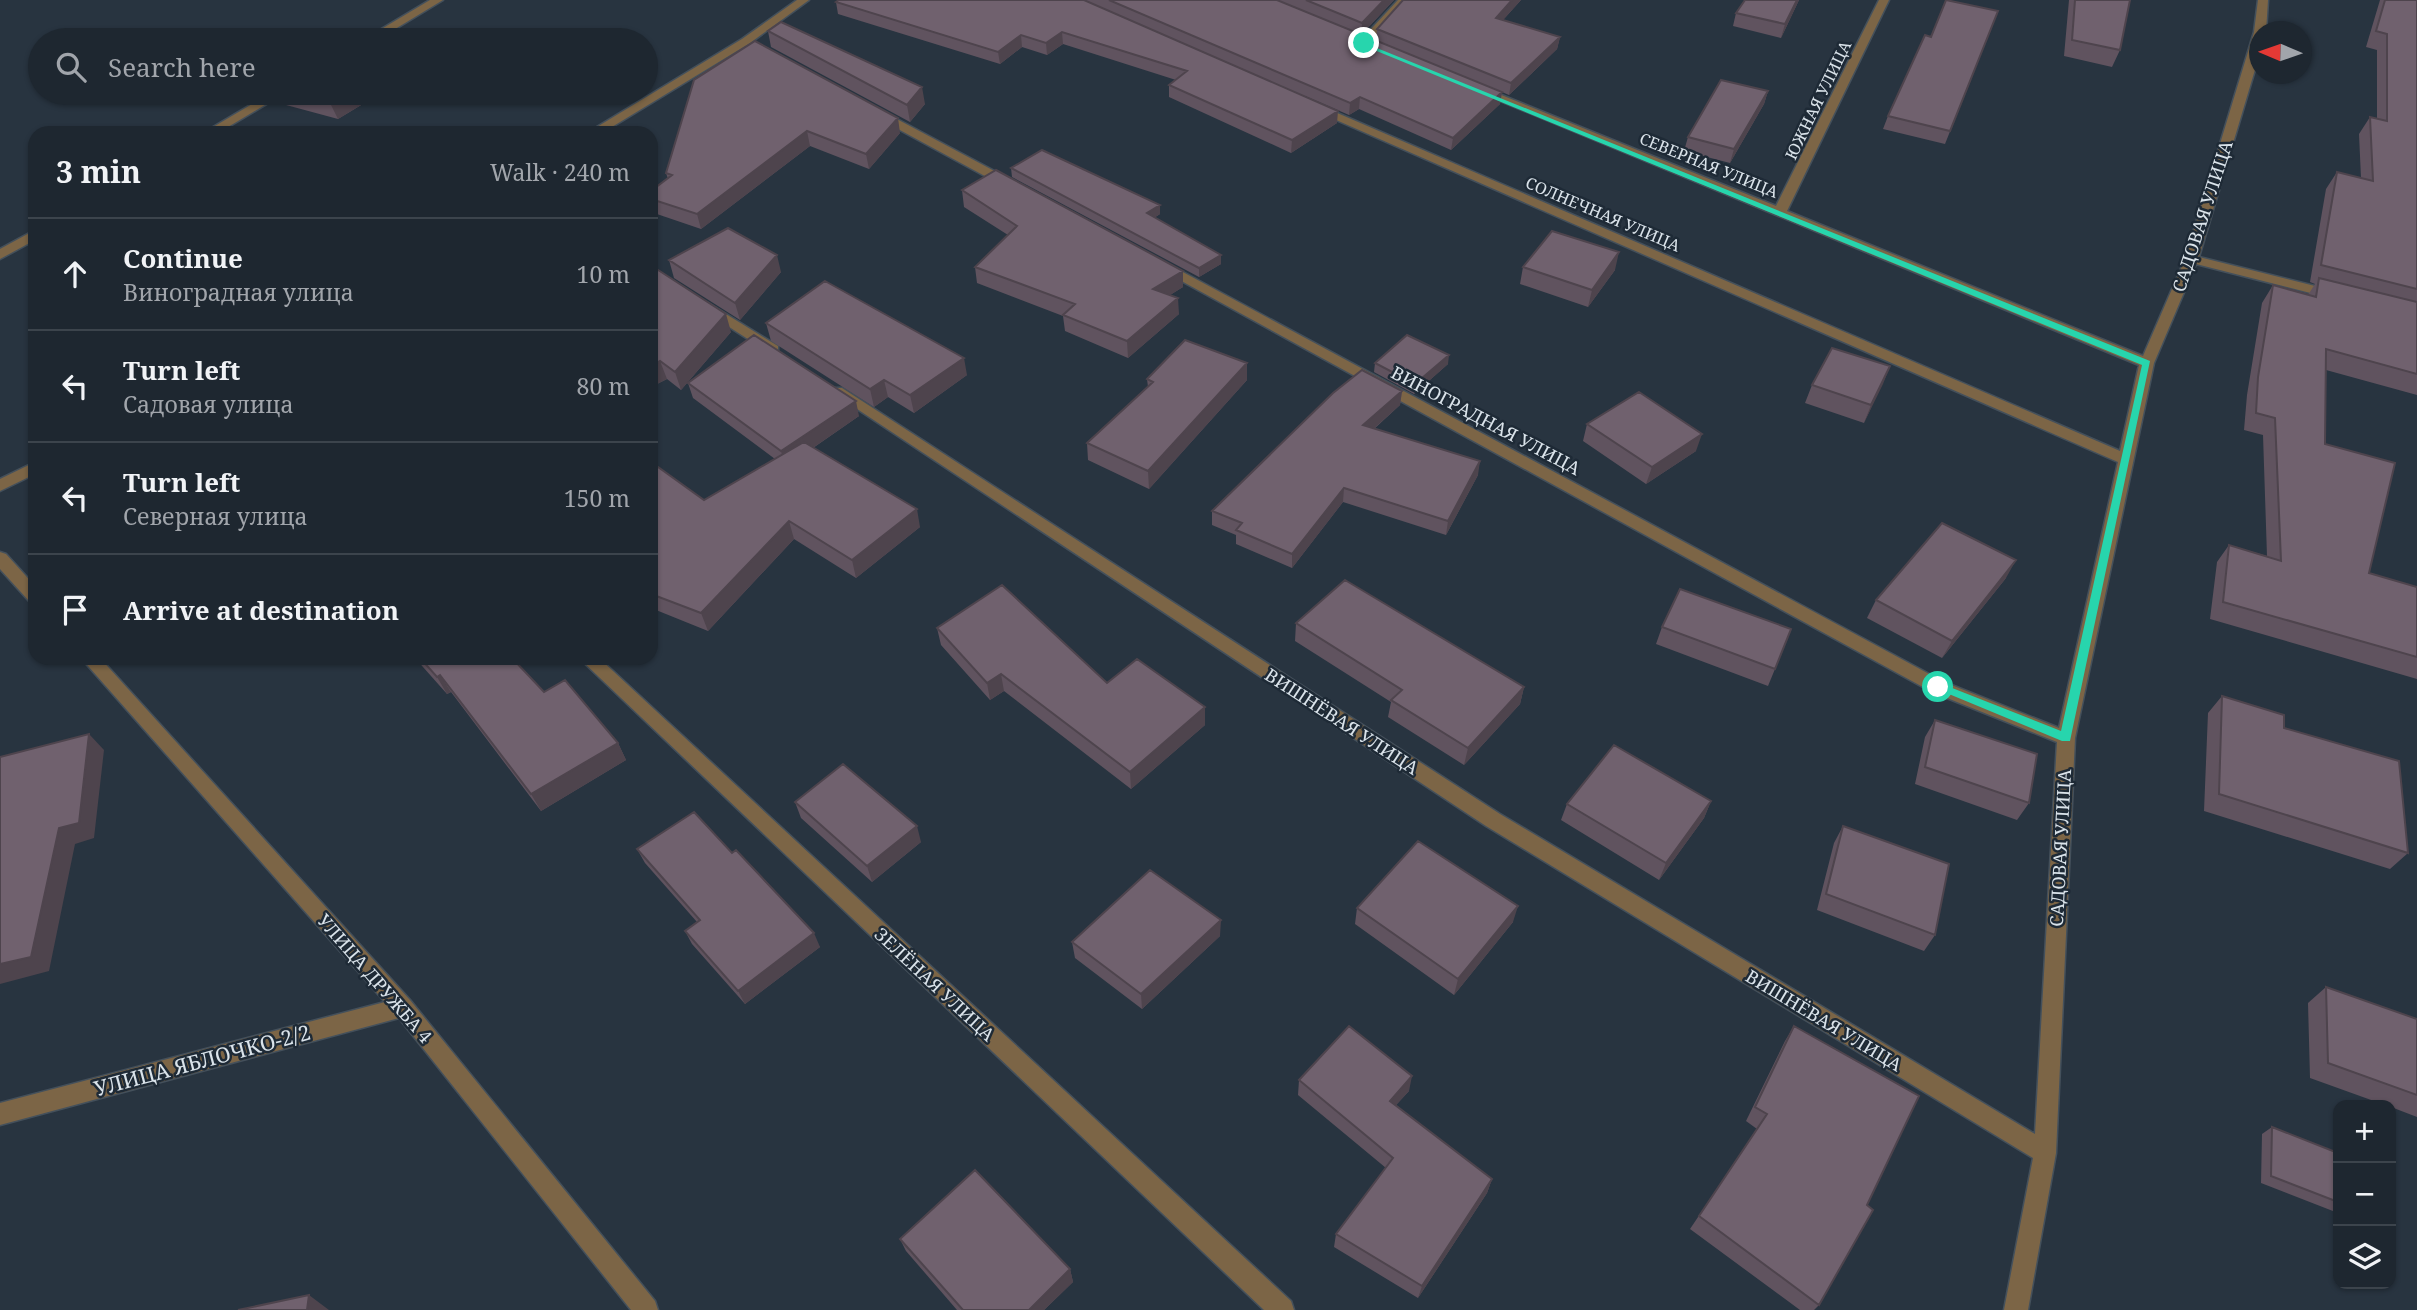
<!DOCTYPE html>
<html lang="en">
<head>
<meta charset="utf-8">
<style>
  :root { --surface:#1e2730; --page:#2b333c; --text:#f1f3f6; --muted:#a1a5ab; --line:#3c444c }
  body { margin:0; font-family:"Noto Serif",serif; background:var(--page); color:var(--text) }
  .controls { position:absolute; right:21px; bottom:21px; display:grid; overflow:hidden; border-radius:14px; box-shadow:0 2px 5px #0004 }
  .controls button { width:63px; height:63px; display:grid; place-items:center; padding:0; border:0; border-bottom:2px solid var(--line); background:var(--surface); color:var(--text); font:35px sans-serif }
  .compass { position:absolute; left:2249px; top:21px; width:63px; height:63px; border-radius:50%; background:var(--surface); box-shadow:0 2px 5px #0004; rotate:272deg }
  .stop { position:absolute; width:21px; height:21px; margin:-16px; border:5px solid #27d5ad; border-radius:50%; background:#fff }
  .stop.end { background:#27d5ad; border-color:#fff; box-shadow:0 2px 7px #0008 }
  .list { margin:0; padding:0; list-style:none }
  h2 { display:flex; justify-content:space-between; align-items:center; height:91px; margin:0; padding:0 28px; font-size:30px }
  h2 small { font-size:23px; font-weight:400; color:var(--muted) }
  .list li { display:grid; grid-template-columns:46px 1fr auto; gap:21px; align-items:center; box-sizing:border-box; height:112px; padding:0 28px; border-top:2px solid var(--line) }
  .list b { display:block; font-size:26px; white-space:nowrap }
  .list p { margin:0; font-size:23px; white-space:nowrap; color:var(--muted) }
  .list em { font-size:23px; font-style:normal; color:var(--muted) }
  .icon { flex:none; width:38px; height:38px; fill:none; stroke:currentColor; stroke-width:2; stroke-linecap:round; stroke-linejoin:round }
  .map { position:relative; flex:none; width:2417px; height:1310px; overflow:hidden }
  .search { position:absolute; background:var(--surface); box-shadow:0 2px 5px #0004; left:28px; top:28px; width:630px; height:77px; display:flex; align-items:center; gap:18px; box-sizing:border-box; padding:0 24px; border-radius:38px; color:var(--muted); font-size:26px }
  .panel { position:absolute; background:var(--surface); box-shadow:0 2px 5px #0004; left:28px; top:126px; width:630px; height:539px; border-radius:21px }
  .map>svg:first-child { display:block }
</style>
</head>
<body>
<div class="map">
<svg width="2417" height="1310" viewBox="0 0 2417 1310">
  <rect width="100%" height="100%" fill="#283440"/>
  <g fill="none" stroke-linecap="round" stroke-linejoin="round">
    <defs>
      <path id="minor" d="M430 0H443L377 40H363Z
        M797 0H809L750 43 602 133H587L742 39Z
        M1398 0H1409L1368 45H1360V41Z
        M1879 0H1889L1787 211 2143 356 2185 259 2254 32 2258 0H2268L2266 32H2260V53L2199 257 2339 292 2341 295 2334 299 2196 264 2154 363 2075 738 2056 1153 2028 1310H2004L2033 1158 1486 826 830 391 832 388H842L1500 814 2035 1134 2057 742 1932 692 1154 266 1156 263H1166L1944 682 2059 728 2118 462 1311 109 1321 106 2120 451 2139 365 1474 90 1484 88 1776 206Z
        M271 93H285L218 133H203Z
        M878 109 1015 182 1017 185 1007 188 874 116 872 113Z
        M35 230V240L0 259V249Z
        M708 303 778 346V352H768L703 310V304Z
        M35 462V474L0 491V479Z
        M0 552 6 554 35 586V603L29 601 0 569Z
        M81 658H100L410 1000 655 1301 658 1310H631L399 1018 0 1125V1103L385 1002Z
        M579 658H599L1291 1301 1294 1310H1264Z"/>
    </defs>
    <!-- minor casing -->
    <use href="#minor" stroke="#44505b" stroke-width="3"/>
    <!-- minor -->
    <use href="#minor" fill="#7c6546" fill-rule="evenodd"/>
  </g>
  <!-- wall -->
  <path fill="#60535f" d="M839 0H1394L1362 34 1376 40 1377 29 1403 0H1521L1503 20 1560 37 1557 49 1509 95 1502 92 1500 104 1451 150 1359 109 1349 115 1305 96 1337 123 1291 153 1169 97V85L1176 80 1063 44 1047 55 1022 47 1000 64 838 14 836 2Z
    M1745 0H1799L1781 38 1733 26 1736 13Z
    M2069 0H2130L2120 50 2112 67 2064 56Z
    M2380 0H2417V395L2326 370 2325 444 2369 573 2417 587V679L2210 619 2217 562 2229 545 2267 556 2263 435 2244 430 2247 395 2262 303 2273 285 2308 295 2315 284 2310 282 2326 189 2337 172 2361 178 2359 134 2370 117 2377 119V50L2366 47Z
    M1998 11 1945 144 1883 129 1888 116 1931 37Z
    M768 31 925 104 910 122 771 47Z
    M694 80 900 133 869 169 810 146 701 229 651 212V191L668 179 666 173Z
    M1768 91 1764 104 1730 163 1684 151 1688 137Z
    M243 93H267L259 97Z
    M271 93H381L338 119 275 102Z
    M1011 168 1160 214 1154 218 1221 264 1199 277 1012 177Z
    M962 190 1183 271V287L1170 295 1179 314 1128 358 1065 331 1063 316 977 283 975 267 1008 235 964 207Z
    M669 260 781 272 740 320 674 278Z
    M1523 267 1615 270 1588 307 1520 284Z
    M651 270 731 332 681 390 667 379 651 387Z
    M766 323 967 375 914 413 888 397 874 407 771 341Z
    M1375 363 1448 364 1414 394 1374 372Z
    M1890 366 1864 423 1805 403 1812 385Z
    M1147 379 1247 380 1149 489 1088 460 1087 443 1148 387Z
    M688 383 859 416 813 448 920 527 856 578 794 539 708 631 651 608V462L704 500 775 459 693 398Z
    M1402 391 1400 405 1374 429 1478 475 1446 535 1343 502 1292 568 1236 544V535L1212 525V511Z
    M1587 424 1696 451 1646 484 1583 441Z
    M2006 578 1942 658 1867 618 1876 600Z
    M1296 623 1524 687 1520 704 1464 765 1388 717 1391 702 1295 641Z
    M1662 627 1775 669 1768 686 1656 644Z
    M937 628 1107 683 1205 707V725L1131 789 1004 691 990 700 941 645Z
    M415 658H512L544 692 618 743 626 760 541 811 451 692 447 694Z
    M2222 696 2408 853 2390 869 2204 811 2208 713Z
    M1935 720 2029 803 2017 820 1915 784 1925 737Z
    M1711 801 1704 818 1659 880 1561 820 1567 804Z
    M795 802 921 842 872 882 801 818Z
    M1843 826 1935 935 1924 951 1817 910 1834 843Z
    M637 849 732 853 820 947 745 1004 692 944 685 931 697 922 645 863Z
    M1357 908 1513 922 1454 995 1355 924Z
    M1220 936 1142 1009 1075 958 1072 942Z
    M2326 987 2417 1019V1117L2391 1107V1105H2385L2310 1078 2308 1003Z
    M1794 1026 1867 1205 1819 1305 1814 1310H1800L1690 1229 1757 1129 1746 1121 1785 1041Z
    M1299 1080 1409 1091 1396 1105 1492 1179 1487 1193 1418 1298 1334 1247 1336 1234 1386 1168 1298 1095Z
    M2272 1127 2338 1153V1213L2261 1183 2262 1134Z
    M900 1239 1070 1269 1073 1282 1044 1310H957L906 1251Z"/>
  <!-- shaded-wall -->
  <path fill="#4e444d" d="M1384 0H1394L1361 35 1362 23Z
    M1512 0H1521L1494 30 1496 18Z
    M1797 0H1799L1781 38 1785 24Z
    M1062 32 1063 44 1047 55 1046 43Z
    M1021 35 1022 47 1000 64 998 52Z
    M1560 37 1557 49 1509 95 1511 83Z
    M922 87 925 104 910 122 907 105Z
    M1768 91 1764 104 1730 163 1734 149Z
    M1502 92 1500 104 1451 150 1453 138Z
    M257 93H267L259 97Z
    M346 93H381L338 119 330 103Z
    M1360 97 1359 109 1349 115 1350 103Z
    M1338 111 1337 123 1291 153 1292 140Z
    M898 118 900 133 869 169 866 154Z
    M807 131 810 146 701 229 697 214Z
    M1160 205V214L1147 222V213Z
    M1619 252 1615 270 1588 307 1592 290Z
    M777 255 781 272 740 320 735 303Z
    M1221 255V264L1199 277V268Z
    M1183 271V287L1154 305 1153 289Z
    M1178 298 1179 314 1128 358 1127 341Z
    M726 314 731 332 681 390 675 372Z
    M1449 355 1448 364 1414 394 1415 384Z
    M964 358 967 375 914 413 910 395Z
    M660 361 667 379 651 387V366Z
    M1247 363V380L1149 489 1148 471Z
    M1890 366 1883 384 1864 423 1871 405Z
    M884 380 888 397 874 407 870 389Z
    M1402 391 1400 405 1362 439 1363 425Z
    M856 401 859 416 785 467 781 451Z
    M1702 434 1696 451 1646 484 1652 467Z
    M1480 461 1478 475 1446 535 1448 521Z
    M1344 488 1343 502 1292 568V554Z
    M917 509 920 527 856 578 852 560Z
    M789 521 794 539 708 631 701 613Z
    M2016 560 2006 578 1942 658 1952 641Z
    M1001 674 1004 691 990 700 987 683Z
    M440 675 451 692 447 694 437 677Z
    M1524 687 1520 704 1464 765 1468 748Z
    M1205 707V725L1131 789 1130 772Z
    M89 734 104 750 94 838 75 844 49 971 0 984V964L59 828Z
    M618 743 626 760 541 811 531 794Z
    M1711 801 1704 818 1659 880 1666 863Z
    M917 826 921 842 872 882 867 866Z
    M1518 906 1513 922 1454 995 1458 979Z
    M1221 920 1220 936 1142 1009 1141 994Z
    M814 933 820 947 745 1004 738 991Z
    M1412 1076 1409 1091 1387 1115 1390 1101Z
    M1492 1179 1487 1193 1418 1298 1422 1286Z
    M1070 1269 1073 1282 1044 1310H1029Z
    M309 1295 329 1310H307Z"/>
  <!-- building -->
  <path fill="#70616e" stroke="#4e444d" stroke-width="2" d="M839 0H1084L1338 111 1292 140 1169 85 1187 71 1062 32 1046 43 1021 35 998 52 836 2Z
    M1109 0H1277L1502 92 1453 138 1360 97 1350 103Z
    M1306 0H1384L1362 23Z
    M1403 0H1512L1496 18 1560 37 1511 83 1377 29Z
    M1745 0H1797L1785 24 1736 13Z
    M1946 0 1998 11 1950 131 1888 116 1925 35 1931 37Z
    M2075 0H2130L2120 50 2072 40Z
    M2385 0H2417V289L2321 265 2337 172 2373 181 2370 117 2387 121V34L2376 31Z
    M781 22 922 87 907 105 768 31Z
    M232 32 265 40H216Z
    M755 41 898 118 866 154 807 131 697 214 651 199V191L672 175 666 173 694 80Z
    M1721 80 1768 91 1734 149 1688 137Z
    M295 93H346L330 103Z
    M1042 150 1160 205 1147 213 1221 255 1199 268 1011 168Z
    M996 170 1183 271 1153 289 1178 298 1127 341 1063 315 1075 304 975 267 1017 226 962 190Z
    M728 228 777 255 735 303 669 260Z
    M1552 231 1619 252 1592 290 1523 267Z
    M655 268 726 314 675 372 660 361 651 366V270Z
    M2319 278 2417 302V374L2326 349 2325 444 2395 463 2369 573 2417 587V657L2223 602 2229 545 2281 561 2275 418 2256 413 2258 377 2273 285 2316 297Z
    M825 281 964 358 910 395 884 380 870 389 766 323Z
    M754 335 856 401 781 451 688 383Z
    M1407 335 1449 355 1415 384 1375 363Z
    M1185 340 1247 363 1148 471 1087 443 1153 382 1147 379Z
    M1832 348 1890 366 1871 405 1812 385Z
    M1362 370 1402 391 1363 425 1480 461 1448 521 1344 488 1292 554 1236 530 1242 523 1212 511 1333 393Z
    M1639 392 1702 434 1652 467 1587 424Z
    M804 442 917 509 852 560 789 521 701 613 651 594V462L704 500Z
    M1942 523 2016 560 1952 641 1876 600Z
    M1345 580 1524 687 1468 748 1391 700 1402 690 1296 623Z
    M1002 585 1107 683 1137 659 1205 707 1130 772 1001 674 987 683 937 628Z
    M1680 589 1791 629 1775 669 1662 627Z
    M420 658H512L544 692 565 680 618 743 531 794 440 675 437 677Z
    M2222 696 2284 715V728L2399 761 2408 853 2219 794Z
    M1935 720 2037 754 2029 803 1925 767Z
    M89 734 79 823 59 828 31 957 0 964V757Z
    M1614 745 1711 801 1666 863 1567 804Z
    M843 764 917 826 867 866 795 802Z
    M694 812 732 853 736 850 814 933 738 991 685 931 700 920 637 849Z
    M1843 826 1949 864 1935 935 1826 894Z
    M1418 841 1518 906 1458 979 1357 908Z
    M1150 870 1221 920 1141 994 1072 942Z
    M2326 987 2417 1019V1095L2328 1063Z
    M1349 1026 1412 1076 1390 1101 1492 1179 1422 1286 1336 1234 1393 1158 1299 1080Z
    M1794 1026 1919 1096 1867 1205 1873 1210 1819 1305 1699 1216 1767 1114 1755 1107Z
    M2272 1127 2338 1153V1202L2271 1176Z
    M975 1170 1070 1269 1029 1310H963L900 1239Z
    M309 1295 307 1310H238Z"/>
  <!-- route -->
  <path fill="#27d5ad" d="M1362 42 2150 361 2070 741H2062L1932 687 1934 684H1942L2061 731 2142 365 1362 45Z"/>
  <g text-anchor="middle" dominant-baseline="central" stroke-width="5" stroke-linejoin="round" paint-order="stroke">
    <!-- far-street labels -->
    <g font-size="16" fill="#dae3ea" stroke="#1e2a36">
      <text transform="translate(1818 100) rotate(-64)">ЮЖНАЯ УЛИЦА</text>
      <text transform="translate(1709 165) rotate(22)">СЕВЕРНАЯ УЛИЦА</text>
      <text transform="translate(1603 214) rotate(23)">СОЛНЕЧНАЯ УЛИЦА</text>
    </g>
    <!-- street labels -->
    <g font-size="18" fill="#dae3ea" stroke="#1e2a36">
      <text transform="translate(2202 216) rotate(-72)">САДОВАЯ УЛИЦА</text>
      <text transform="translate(1486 420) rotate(28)">ВИНОГРАДНАЯ УЛИЦА</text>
      <text transform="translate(1342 721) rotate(33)">ВИШНЁВАЯ УЛИЦА</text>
      <text transform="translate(2060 848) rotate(-87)">САДОВАЯ УЛИЦА</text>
      <text transform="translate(375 978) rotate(49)">УЛИЦА ДРУЖБА 4</text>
      <text transform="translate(935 984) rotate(43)">ЗЕЛЁНАЯ УЛИЦА</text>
      <text transform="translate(1824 1020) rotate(31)">ВИШНЁВАЯ УЛИЦА</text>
    </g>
    <!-- near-street labels -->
    <g font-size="21" fill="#dae3ea" stroke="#1e2a36">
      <text transform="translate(202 1060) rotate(-15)">УЛИЦА ЯБЛОЧКО-2/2</text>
    </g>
  </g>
</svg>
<div class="controls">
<button>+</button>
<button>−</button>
<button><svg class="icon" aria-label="layers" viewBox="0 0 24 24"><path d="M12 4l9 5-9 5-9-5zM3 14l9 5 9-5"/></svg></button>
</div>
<svg class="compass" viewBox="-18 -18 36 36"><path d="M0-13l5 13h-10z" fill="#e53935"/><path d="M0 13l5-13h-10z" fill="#a1a5ab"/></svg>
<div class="stop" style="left:1938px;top:687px"></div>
<div class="stop end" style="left:1364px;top:43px"></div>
<div class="search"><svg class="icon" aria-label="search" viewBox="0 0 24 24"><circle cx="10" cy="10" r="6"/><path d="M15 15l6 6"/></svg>Search here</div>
<section class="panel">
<h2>3 min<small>Walk · 240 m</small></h2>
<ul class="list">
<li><svg class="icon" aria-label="ahead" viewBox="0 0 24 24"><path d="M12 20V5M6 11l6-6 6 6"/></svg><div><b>Continue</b><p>Виноградная улица</p></div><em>10 m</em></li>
<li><svg class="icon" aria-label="left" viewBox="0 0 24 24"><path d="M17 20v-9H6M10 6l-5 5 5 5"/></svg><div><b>Turn left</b><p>Садовая улица</p></div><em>80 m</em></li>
<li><svg class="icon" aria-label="left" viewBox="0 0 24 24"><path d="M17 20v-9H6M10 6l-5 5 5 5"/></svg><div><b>Turn left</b><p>Северная улица</p></div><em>150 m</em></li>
<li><svg class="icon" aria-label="arrive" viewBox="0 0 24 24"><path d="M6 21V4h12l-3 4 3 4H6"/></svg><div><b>Arrive at destination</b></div></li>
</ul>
</section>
</div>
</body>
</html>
